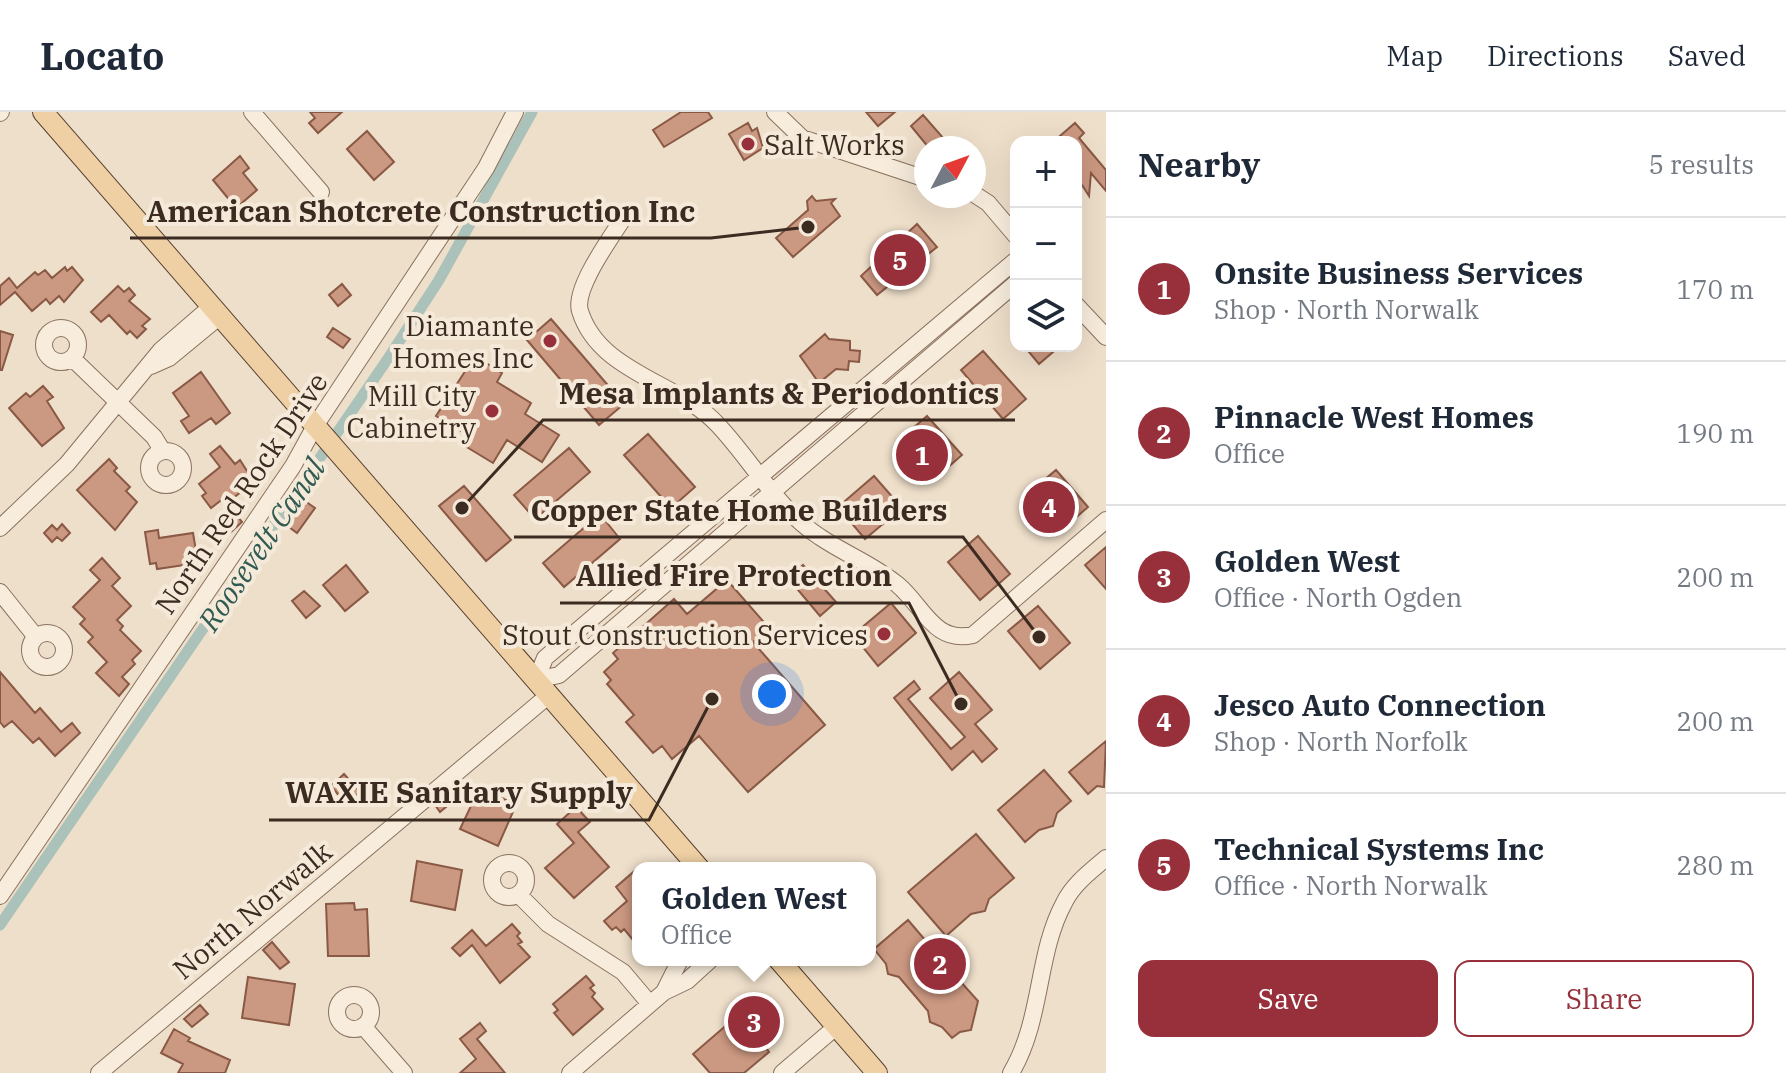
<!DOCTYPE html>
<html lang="en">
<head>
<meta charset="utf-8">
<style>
  :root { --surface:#fff; --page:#f2f2f3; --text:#1f2937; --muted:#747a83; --line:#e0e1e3; --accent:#97303b }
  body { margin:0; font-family:"IBM Plex Serif",serif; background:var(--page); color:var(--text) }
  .controls { position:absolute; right:24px; top:24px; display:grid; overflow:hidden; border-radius:16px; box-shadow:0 8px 32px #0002 }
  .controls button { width:72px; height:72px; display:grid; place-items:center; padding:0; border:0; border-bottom:2px solid var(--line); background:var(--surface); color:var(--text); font:40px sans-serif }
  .compass { position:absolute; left:914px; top:24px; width:72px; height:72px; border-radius:50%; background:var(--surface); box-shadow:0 8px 32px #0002; rotate:49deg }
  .you { position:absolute; left:772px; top:582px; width:28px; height:28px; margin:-20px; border:6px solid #fff; border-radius:50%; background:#1a73e8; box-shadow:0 0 0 12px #1a73e833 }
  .badge { display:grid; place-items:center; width:52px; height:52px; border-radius:50%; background:var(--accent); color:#fff; font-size:26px; font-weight:700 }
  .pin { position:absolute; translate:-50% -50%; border:4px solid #fff; box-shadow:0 2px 8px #0006 }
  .popup { position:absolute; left:632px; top:750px; width:244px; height:104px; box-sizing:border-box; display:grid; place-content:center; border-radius:16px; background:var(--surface); filter:drop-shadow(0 2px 6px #0005); font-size:26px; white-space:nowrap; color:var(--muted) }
  .popup b { font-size:30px; color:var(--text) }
  .popup::after { content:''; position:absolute; left:50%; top:100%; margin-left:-16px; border:16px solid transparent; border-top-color:var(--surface) }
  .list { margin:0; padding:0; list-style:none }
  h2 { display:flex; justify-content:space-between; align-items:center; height:104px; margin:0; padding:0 32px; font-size:34px }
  h2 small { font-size:26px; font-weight:400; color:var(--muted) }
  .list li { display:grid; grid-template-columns:52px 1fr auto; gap:24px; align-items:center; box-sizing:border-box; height:144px; padding:0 32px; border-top:2px solid var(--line) }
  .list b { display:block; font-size:30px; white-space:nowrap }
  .list p { margin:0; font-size:26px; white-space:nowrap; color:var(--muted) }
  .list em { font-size:26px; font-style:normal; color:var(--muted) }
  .actions { display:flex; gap:16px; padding:24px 32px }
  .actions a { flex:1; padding:18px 0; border:2px solid var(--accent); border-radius:16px; text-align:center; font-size:28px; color:var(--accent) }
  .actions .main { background:var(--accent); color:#fff }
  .icon { flex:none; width:44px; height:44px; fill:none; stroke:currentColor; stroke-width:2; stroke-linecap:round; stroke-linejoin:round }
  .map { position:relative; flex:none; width:1106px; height:961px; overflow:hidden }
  header { display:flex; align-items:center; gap:48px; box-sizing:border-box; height:112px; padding:0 40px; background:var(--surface); border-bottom:2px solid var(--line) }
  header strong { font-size:38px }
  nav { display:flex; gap:44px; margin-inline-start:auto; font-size:28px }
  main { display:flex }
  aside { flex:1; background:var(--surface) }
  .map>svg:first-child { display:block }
</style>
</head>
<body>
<header>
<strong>Locato</strong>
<nav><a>Map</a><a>Directions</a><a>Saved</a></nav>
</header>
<main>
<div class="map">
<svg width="1106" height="961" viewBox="0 0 1106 961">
  <rect width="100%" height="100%" fill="#eedfca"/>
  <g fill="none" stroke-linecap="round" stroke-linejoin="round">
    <!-- canal -->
    <path stroke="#aac2b9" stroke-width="11" d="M0 813 389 245 439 168 532 0"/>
  </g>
  <!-- building -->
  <path fill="#cb9881" stroke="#895945" stroke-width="2" d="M310 0H342L318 21 309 11 315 6Z
    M681 0H708L712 6 664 35 653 18Z
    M866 0H895L878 14Z
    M923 3 945 28 935 36H929L911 14Z
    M748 11 752 19 757 16 763 36 744 48 729 22Z
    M1075 11 1084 21 1079 26 1106 58V79L1091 61 1089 84 1082 73 1076 77V30H1053Z
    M367 19 394 50 374 68 347 37Z
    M240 44 249 56 243 61 257 78 236 96 213 68Z
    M812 84 816 89 835 87 831 91 840 104 793 145 776 126 808 98 807 89Z
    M917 112 937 135 877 183 861 164Z
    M65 155 67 159 72 155 83 168 64 190 59 184 50 192 46 187 32 199 15 180 0 193V174L9 166 17 176 35 160 38 163 45 158 52 166Z
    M342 172 351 183 338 194 329 183Z
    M118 174 124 180 129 176 135 183 129 189 150 207 142 214 146 217 137 226 130 219 127 222 109 203 101 210 91 200Z
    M551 207 624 292 599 313 527 228Z
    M333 216 350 227 343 236 327 225Z
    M0 219 13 223 2 258H0Z
    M825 222 829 227 850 229V238L860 239 859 250 849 249 848 258 836 257 819 271 800 244Z
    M1024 234H1060L1039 252Z
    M983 239 1026 287 1003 307 961 258Z
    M475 244 502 261 497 270 531 291 525 302 559 323 542 350 507 328 493 351 465 334 471 325 436 304Z
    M201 260 230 301 216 312 211 306 189 321 181 309 189 304 173 281Z
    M43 274 53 285 47 289 64 316 42 334 9 296 26 281 30 285Z
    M927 304 962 343 931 370 897 330Z
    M648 322 695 375 671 396 624 343Z
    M220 334 235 352 240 348 254 370 228 390 224 386 211 396 202 384 206 381 199 372 220 355 210 342Z
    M569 336 590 360 535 407 514 383Z
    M109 347 117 356 114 359 130 375 126 379 137 390 115 418 77 378Z
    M1056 358 1088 395 1058 421 1026 383Z
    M874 364 902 396 865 427 838 395Z
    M464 374 511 428 486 449 439 394Z
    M302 387 315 396 297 421 285 412Z
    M234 400 242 410 221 429 213 419Z
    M600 402 620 427 564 475 543 451Z
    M62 412 70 421 62 429 57 425 52 430 44 421 52 413 57 418Z
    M158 418 159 426 193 421 198 451 157 457 156 451 150 452 145 420Z
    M978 424 1010 462 980 488 948 450Z
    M1106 435V477L1085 453Z
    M102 446 120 466 112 474 131 494 117 508 123 514 120 518 141 539 132 548 135 552 122 565 129 572 119 584 96 561 107 550 88 530 93 525 80 512 85 507 73 495 100 468 90 458Z
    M346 453 368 480 345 499 323 473Z
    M803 453 836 490 820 504 788 466Z
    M727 468 769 516 753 530 825 613 748 680 699 624 672 647 662 634 653 641 626 610 634 603 607 572 611 568 604 560 618 547 613 541 674 487 687 502Z
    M304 479 320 494 306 506 292 489Z
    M891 491 916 521 878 554 853 523Z
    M1038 494 1070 531 1040 557 1008 519Z
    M0 560 35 601 40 596 61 620 72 611 80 621 55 644 39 626 33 631 12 609 4 615 0 610Z
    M959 560 992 598 975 612 997 637 982 650 973 639 952 658 894 586 914 569 920 577 908 587 951 637 965 625 930 586Z
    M1106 629 1104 675 1097 674 1088 682 1069 660Z
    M1044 658 1071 689 1057 701 1053 714 1039 718 1025 730 998 698Z
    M344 662 360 680 346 692 331 674Z
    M480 675 516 693 498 734 460 717Z
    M455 676 460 683 440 700 435 693Z
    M576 695 590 710 578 720 609 755 574 786 545 756 574 731 557 712Z
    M976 722 1014 766 989 787 985 799 971 802 946 824 908 780Z
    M417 749 462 758 455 798 411 789Z
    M638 756V771L634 775 638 780V834L624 817 621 820 616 815 612 818 604 809 627 789 616 775Z
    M354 791 355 798 367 797 369 844H328L326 792Z
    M908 808 949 856 959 858 960 869 978 889 971 918 960 920 952 926 942 915 930 910 928 899 899 865 888 862 886 852 874 837Z
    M512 812 520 821 517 824 522 830 518 832 530 845 500 871 472 833 460 844 452 836 472 818 486 834Z
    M272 830 289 850 280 857 263 838Z
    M586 864 594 873 590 876 595 881 592 885 603 897 573 923 554 901 558 898 553 892Z
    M248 865 295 872 289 913 242 906Z
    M751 892 772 917 768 921 773 927 765 934 769 940 744 961H710L693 942Z
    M200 893 208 902 192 915 184 907Z
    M480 911 486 919 477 927 505 961H460L476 947 460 927Z
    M174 917 190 926 188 929 230 948 225 961H178L183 952 161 941Z"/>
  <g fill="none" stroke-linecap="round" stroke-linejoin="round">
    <defs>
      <path id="minor" d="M252 0 321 80
        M775 0 802 26 926 67
        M0 1 1 0
        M974 82 988 91 1016 124
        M626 102C613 123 573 176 580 199 599 261 679 270 718 313 752 349 778 398 820 425 845 442 874 453 898 473 923 494 934 532 973 523L1106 408
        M1076 193 1106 225
        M44 233a17 17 0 1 1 34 0a17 17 0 1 1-34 0Z
        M72 246 154 325 162 338
        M151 254 169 246 220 204
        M149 356a17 17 0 1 1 34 0a17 17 0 1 1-34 0Z
        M0 416 67 352 161 238 212 194
        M0 480 36 525
        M30 538a17 17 0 1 1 34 0a17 17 0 1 1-34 0Z
        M536 568 545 546 1016 148
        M536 568 559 563 1016 171
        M492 768a17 17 0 1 1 34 0a17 17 0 1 1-34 0Z
        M518 782 548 812 623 860 650 892
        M0 784 293 354 315 314 486 56 515 0
        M680 848 664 880 687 869 710 848
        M337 900a17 17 0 1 1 34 0a17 17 0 1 1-34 0Z
        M363 914 404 961
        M99 961 549 583
        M570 961 664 880
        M782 961 837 914
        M1011 961C1043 907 1036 843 1064 791 1073 772 1091 759 1106 746"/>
      <path id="major" d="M43 0 699 756
        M779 848 877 961"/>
    </defs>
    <!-- minor casing -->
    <use href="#minor" stroke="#8a715e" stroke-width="18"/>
    <!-- major casing -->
    <use href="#major" stroke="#584032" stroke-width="22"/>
    <!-- minor -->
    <use href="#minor" stroke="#f8eddd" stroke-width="16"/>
    <!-- major -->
    <use href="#major" stroke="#efd0a4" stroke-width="20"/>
  </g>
  <!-- markers -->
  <g fill="#97303b" stroke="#f5ead9" stroke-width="3">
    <circle cx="748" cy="32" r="8"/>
    <circle cx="550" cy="229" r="8"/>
    <circle cx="492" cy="299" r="8"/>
    <circle cx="884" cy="522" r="8"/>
  </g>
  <g text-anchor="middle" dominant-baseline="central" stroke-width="8" stroke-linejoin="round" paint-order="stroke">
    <!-- poi labels -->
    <g font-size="28" fill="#3b2b21" stroke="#f5ead9" text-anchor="end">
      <text x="764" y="32" text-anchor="start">Salt Works</text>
      <text x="534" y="213">Diamante<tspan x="534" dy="32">Homes Inc</tspan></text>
      <text x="476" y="283">Mill City<tspan x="476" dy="32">Cabinetry</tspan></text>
      <text x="868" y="522">Stout Construction Services</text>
    </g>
    <!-- street labels -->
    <g font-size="28" fill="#3b2b21" stroke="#f5ead9">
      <text transform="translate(241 381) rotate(-56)">North Red Rock Drive</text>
      <text transform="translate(252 798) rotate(-40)">North Norwalk</text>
    </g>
    <!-- water labels -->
    <g font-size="30" font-style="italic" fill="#315a53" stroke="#f5ead9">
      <text transform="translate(261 432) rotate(-56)">Roosevelt Canal</text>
    </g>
  </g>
  <!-- callouts -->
  <path fill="none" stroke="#3b2b21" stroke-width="3" d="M808 115L711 126H130M462 396L543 308H1015M1039 525L963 425H514M961 592L909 491H560M712 587L649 708H269"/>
  <g fill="#3b2b21" stroke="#f5ead9" stroke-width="3">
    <circle cx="808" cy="115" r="8"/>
    <circle cx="462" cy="396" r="8"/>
    <circle cx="1039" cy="525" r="8"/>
    <circle cx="961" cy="592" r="8"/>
    <circle cx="712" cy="587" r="8"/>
  </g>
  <g font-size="30" text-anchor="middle" font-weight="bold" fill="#3b2b21" stroke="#f5ead9" stroke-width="8" stroke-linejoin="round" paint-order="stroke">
    <text x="421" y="110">American Shotcrete Construction Inc</text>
    <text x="779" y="292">Mesa Implants &amp; Periodontics</text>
    <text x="739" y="409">Copper State Home Builders</text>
    <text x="734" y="474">Allied Fire Protection</text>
    <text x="459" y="691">WAXIE Sanitary Supply</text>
  </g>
</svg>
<div class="controls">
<button>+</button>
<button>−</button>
<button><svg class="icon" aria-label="layers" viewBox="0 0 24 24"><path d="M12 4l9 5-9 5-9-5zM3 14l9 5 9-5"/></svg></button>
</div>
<svg class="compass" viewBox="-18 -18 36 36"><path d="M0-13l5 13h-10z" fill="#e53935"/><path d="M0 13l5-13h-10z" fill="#747a83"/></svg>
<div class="you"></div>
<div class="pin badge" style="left:922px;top:343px">1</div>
<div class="pin badge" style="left:940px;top:852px">2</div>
<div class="pin badge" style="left:754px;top:910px">3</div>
<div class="popup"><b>Golden West</b>Office</div>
<div class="pin badge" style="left:1049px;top:395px">4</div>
<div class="pin badge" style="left:900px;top:148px">5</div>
</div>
<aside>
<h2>Nearby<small>5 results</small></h2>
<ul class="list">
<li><span class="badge">1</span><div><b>Onsite Business Services</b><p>Shop · North Norwalk</p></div><em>170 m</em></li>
<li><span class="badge">2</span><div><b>Pinnacle West Homes</b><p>Office</p></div><em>190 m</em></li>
<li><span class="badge">3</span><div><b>Golden West</b><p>Office · North Ogden</p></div><em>200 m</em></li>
<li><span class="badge">4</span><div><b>Jesco Auto Connection</b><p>Shop · North Norfolk</p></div><em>200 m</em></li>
<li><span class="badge">5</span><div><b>Technical Systems Inc</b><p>Office · North Norwalk</p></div><em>280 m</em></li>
</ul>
<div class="actions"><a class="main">Save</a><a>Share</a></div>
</aside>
</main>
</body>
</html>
